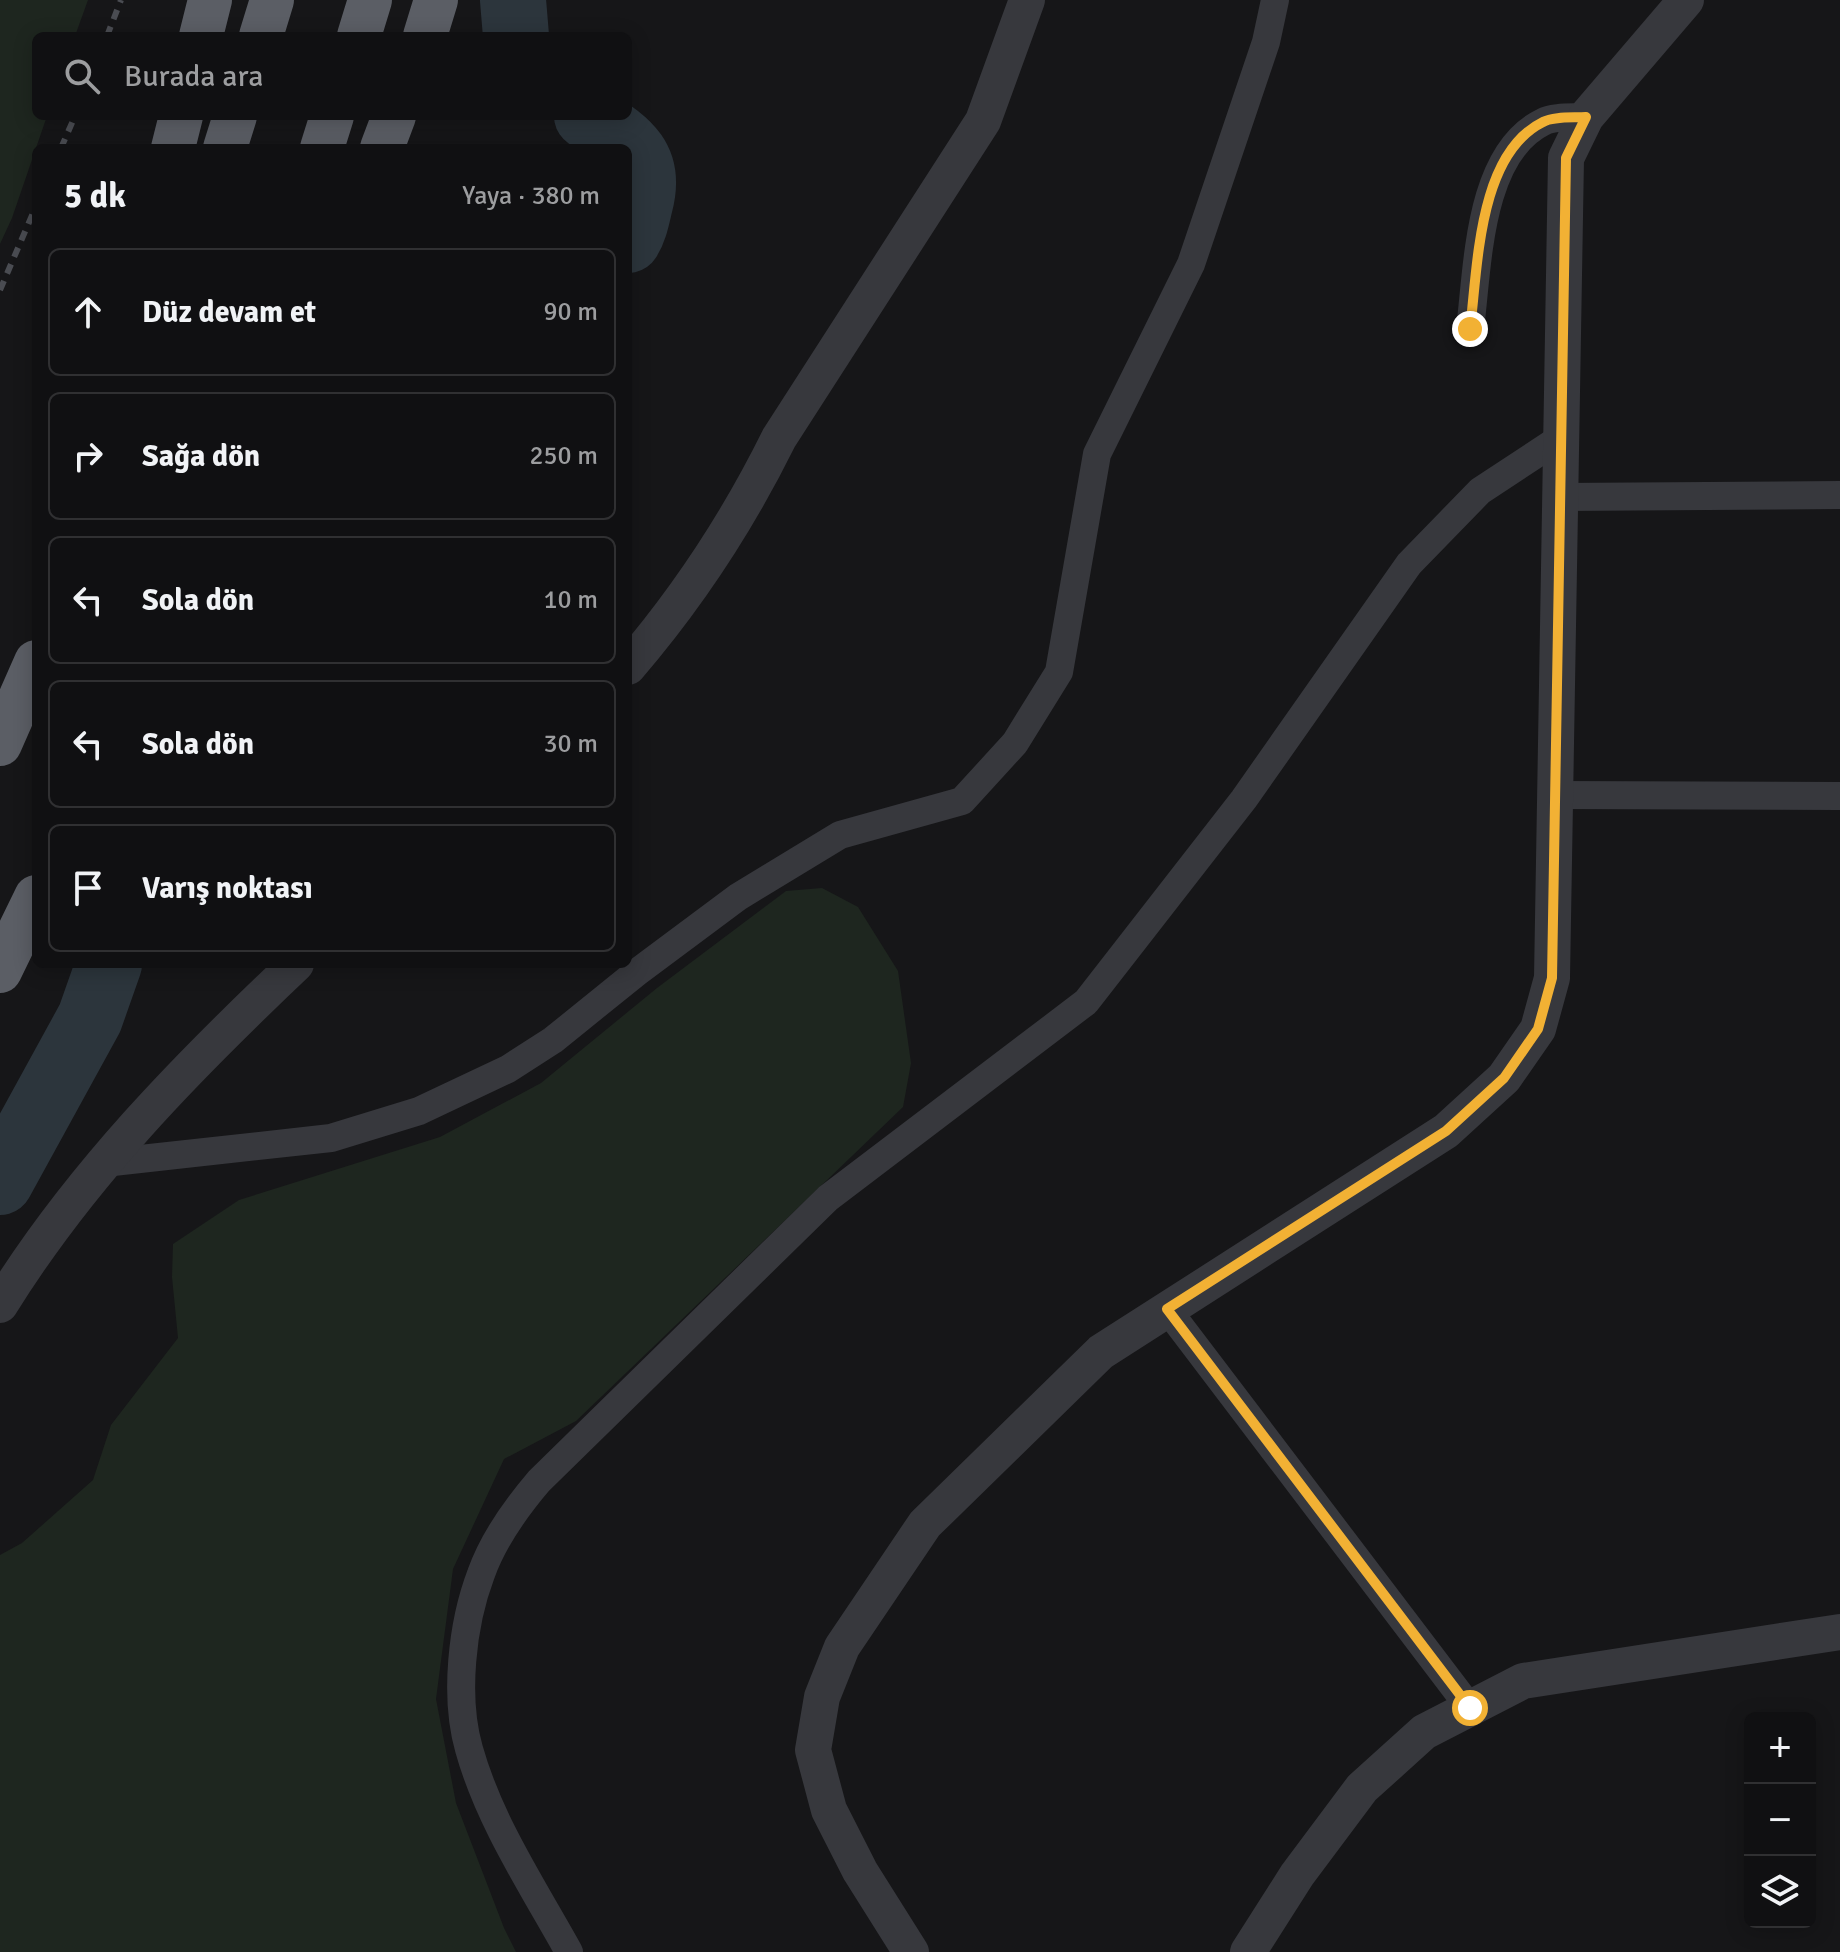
<!DOCTYPE html>
<html lang="tr">
<head>
<meta charset="utf-8">
<style>
  :root { --surface:#101012; --page:#19191b; --text:#f1f3f6; --muted:#9c9d9f; --line:#303032 }
  body { margin:0; font-family:Signika,sans-serif; background:var(--page); color:var(--text) }
  .controls { position:absolute; right:24px; bottom:24px; display:grid; overflow:hidden; border-radius:12px; box-shadow:0 4px 20px #0003 }
  .controls button { width:72px; height:72px; display:grid; place-items:center; padding:0; border:0; border-bottom:2px solid var(--line); background:var(--surface); color:var(--text); font:40px sans-serif }
  .stop { position:absolute; width:24px; height:24px; margin:-18px; border:6px solid #f2b134; border-radius:50%; background:#fff }
  .stop.end { background:#f2b134; border-color:#fff; box-shadow:0 2px 8px #0008 }
  .list { margin:0; padding:0; list-style:none }
  h2 { display:flex; justify-content:space-between; align-items:center; height:104px; margin:0; padding:0 32px; font-size:34px }
  h2 small { font-size:26px; font-weight:400; color:var(--muted) }
  .list li { display:grid; grid-template-columns:52px 1fr auto; gap:24px; align-items:center; box-sizing:border-box; height:128px; margin:0 16px 16px; padding:0 16px; border:2px solid var(--line); border-radius:12px }
  .list b { display:block; font-size:30px; white-space:nowrap }
  .list em { font-size:26px; font-style:normal; color:var(--muted) }
  .icon { flex:none; width:44px; height:44px; fill:none; stroke:currentColor; stroke-width:2; stroke-linecap:round; stroke-linejoin:round }
  .map { position:relative; flex:none; width:1840px; height:1952px; overflow:hidden }
  .search { position:absolute; background:var(--surface); box-shadow:0 4px 20px #0003; left:32px; top:32px; width:600px; height:88px; display:flex; align-items:center; gap:20px; box-sizing:border-box; padding:0 28px; border-radius:12px; color:var(--muted); font-size:30px }
  .panel { position:absolute; background:var(--surface); box-shadow:0 4px 20px #0003; left:32px; top:144px; width:600px; height:824px; border-radius:12px }
  .map>svg:first-child { display:block }
</style>
</head>
<body>
<div class="map">
<svg width="1840" height="1952" viewBox="0 0 1840 1952">
  <rect width="100%" height="100%" fill="#161618"/>
  <!-- green -->
  <path fill="#1e261f" d="M0 0H88L75 36H36V116H47L12 218 0 244Z
    M822 888 858 907 898 971 911 1063 903 1107 576 1421 504 1459 453 1569 436 1699 456 1803 504 1928 516 1952H0V1555L22 1543 93 1480 111 1425 178 1338 172 1277 173 1244 239 1200 440 1137 541 1083 657 988 786 891Z"/>
  <g fill="none" stroke-linecap="round" stroke-linejoin="round">
    <!-- river -->
    <path stroke="#2c353c" stroke-width="66" d="M513 0 516 36
      M587 116C623 140 653 155 640 204 637 216 635 229 628 240
      M0 1182 90 1018 109 964"/>
    <!-- minor -->
    <path stroke="#37383d" stroke-width="28" d="M1470 329C1478 266 1478 154 1543 122 1554 116 1574 118 1586 117
      M1561 497 1840 495
      M1555 795 1840 796
      M104 1163 331 1138 419 1111 508 1069 553 1040 636 973 738 897 840 835 962 801 1015 743 1059 672 1097 454 1191 264 1266 42 1275 0
      M1167 1309 1470 1708
      M569 1952C533 1887 489 1821 469 1749 454 1697 462 1624 481 1574 493 1540 516 1508 539 1481L828 1198 1086 1002 1244 799 1409 564 1480 491 1562 437"/>
    <!-- tertiary -->
    <path stroke="#37383d" stroke-width="36" d="M628 667C689 596 738 521 779 438L983 121 1027 0
      M0 1305C80 1176 186 1068 296 964
      M911 1952 860 1871 829 1810 813 1750 822 1697 842 1647 925 1524 1101 1352 1446 1131 1504 1078 1538 1029 1552 978 1566 158 1586 117 1686 0
      M1248 1952 1297 1875 1362 1788 1424 1732 1523 1681 1840 1632"/>
    <!-- trunk -->
    <path stroke="#5b5e65" stroke-width="44" d="M201 36 210 0
      M261 36 272 0
      M359 36 370 0
      M425 36 436 0
      M173 148 181 116
      M225 148 235 116
      M322 148 332 116
      M382 148 394 116
      M0 744 36 662
      M0 971 36 897"/>
    <!-- rail -->
    <path stroke="#4a4c52" stroke-width="6" stroke-dasharray="10 8" stroke-linecap="butt" d="M107 36 121 0
      M61 148 75 116
      M0 290 36 206"/>
  </g>
  <g fill="none" stroke-linecap="round" stroke-linejoin="round">
    <!-- route -->
    <path stroke="#f2b134" stroke-width="10" d="M1470 329C1478 266 1478 154 1543 122 1554 116 1574 118 1586 117L1566 158 1552 978 1538 1029 1504 1078 1446 1131 1167 1309 1470 1708"/>
  </g>
</svg>
<div class="controls">
<button>+</button>
<button>−</button>
<button><svg class="icon" aria-label="layers" viewBox="0 0 24 24"><path d="M12 4l9 5-9 5-9-5zM3 14l9 5 9-5"/></svg></button>
</div>
<div class="stop" style="left:1470px;top:1708px"></div>
<div class="stop end" style="left:1470px;top:329px"></div>
<div class="search"><svg class="icon" aria-label="search" viewBox="0 0 24 24"><circle cx="10" cy="10" r="6"/><path d="M15 15l6 6"/></svg>Burada ara</div>
<section class="panel">
<h2>5 dk<small>Yaya · 380 m</small></h2>
<ul class="list">
<li><svg class="icon" aria-label="ahead" viewBox="0 0 24 24"><path d="M12 20V5M6 11l6-6 6 6"/></svg><div><b>Düz devam et</b></div><em>90 m</em></li>
<li><svg class="icon" aria-label="right" viewBox="0 0 24 24"><path d="M7 20v-9h11M14 6l5 5-5 5"/></svg><div><b>Sağa dön</b></div><em>250 m</em></li>
<li><svg class="icon" aria-label="left" viewBox="0 0 24 24"><path d="M17 20v-9H6M10 6l-5 5 5 5"/></svg><div><b>Sola dön</b></div><em>10 m</em></li>
<li><svg class="icon" aria-label="left" viewBox="0 0 24 24"><path d="M17 20v-9H6M10 6l-5 5 5 5"/></svg><div><b>Sola dön</b></div><em>30 m</em></li>
<li><svg class="icon" aria-label="arrive" viewBox="0 0 24 24"><path d="M6 21V4h12l-3 4 3 4H6"/></svg><div><b>Varış noktası</b></div></li>
</ul>
</section>
</div>
</body>
</html>
